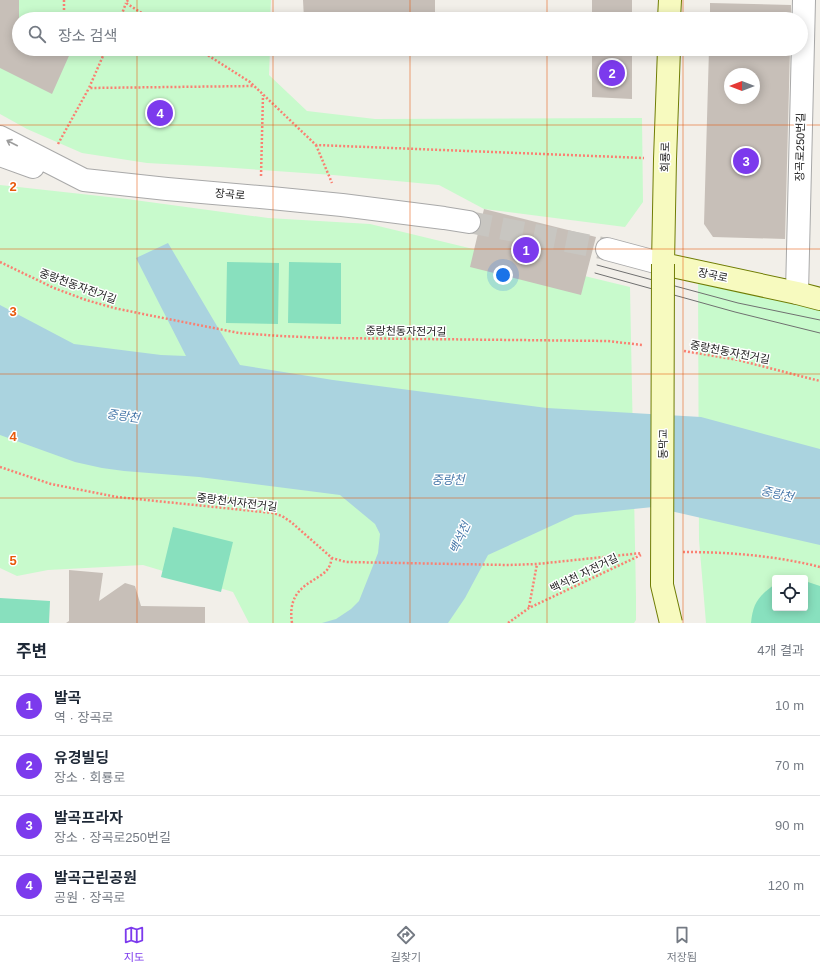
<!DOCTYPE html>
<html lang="ko">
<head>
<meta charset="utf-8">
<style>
  :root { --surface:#fff; --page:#f2f2f3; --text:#1f2937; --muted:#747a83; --line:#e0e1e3; --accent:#7c3aed }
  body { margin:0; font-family:Arial,"Noto Sans KR",sans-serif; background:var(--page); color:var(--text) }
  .controls { position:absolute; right:12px; bottom:12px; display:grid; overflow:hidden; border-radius:4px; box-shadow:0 2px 10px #0003 }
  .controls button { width:36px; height:36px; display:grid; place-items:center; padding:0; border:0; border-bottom:1px solid var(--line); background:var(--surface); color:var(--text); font:20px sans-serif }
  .compass { position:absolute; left:724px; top:68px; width:36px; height:36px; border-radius:50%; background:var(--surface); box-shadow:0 2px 10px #0003; rotate:270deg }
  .you { position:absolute; left:503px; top:275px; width:14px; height:14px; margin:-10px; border:3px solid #fff; border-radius:50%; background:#1a73e8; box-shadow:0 0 0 6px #1a73e833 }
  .badge { display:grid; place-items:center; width:26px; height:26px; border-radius:50%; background:var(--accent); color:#fff; font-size:13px; font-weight:700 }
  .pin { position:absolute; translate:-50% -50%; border:2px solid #fff; box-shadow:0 1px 4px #0006 }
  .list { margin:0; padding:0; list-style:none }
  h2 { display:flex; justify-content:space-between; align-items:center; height:52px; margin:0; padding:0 16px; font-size:17px }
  h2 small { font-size:13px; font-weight:400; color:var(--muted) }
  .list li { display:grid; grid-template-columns:26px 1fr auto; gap:12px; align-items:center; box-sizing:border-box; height:60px; padding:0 16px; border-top:1px solid var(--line) }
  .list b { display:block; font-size:15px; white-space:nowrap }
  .list p { margin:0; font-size:13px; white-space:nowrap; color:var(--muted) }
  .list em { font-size:13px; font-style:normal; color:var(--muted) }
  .icon { flex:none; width:22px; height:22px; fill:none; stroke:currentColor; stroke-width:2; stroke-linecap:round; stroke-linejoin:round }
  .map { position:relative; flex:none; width:820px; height:623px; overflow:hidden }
  .search { position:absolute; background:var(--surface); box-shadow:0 2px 10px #0003; left:12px; right:12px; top:12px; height:44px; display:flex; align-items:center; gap:10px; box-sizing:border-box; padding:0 14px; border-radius:22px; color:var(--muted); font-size:15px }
  .sheet { height:292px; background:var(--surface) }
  nav { display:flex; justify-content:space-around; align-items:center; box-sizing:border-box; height:56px; border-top:1px solid var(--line); background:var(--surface); font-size:11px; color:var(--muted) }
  nav a { display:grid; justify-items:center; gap:2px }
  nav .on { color:var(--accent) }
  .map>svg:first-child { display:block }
</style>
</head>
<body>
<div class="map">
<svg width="820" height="623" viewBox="0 0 820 623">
  <rect width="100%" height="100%" fill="#f2efe9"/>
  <!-- park -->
  <path fill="#c8facc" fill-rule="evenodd" d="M0 0H271L270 19H19V49H270L269 75 307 111 375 119 642 118 643 202 625 227 484 209 439 185 333 175 220 167 147 163 82 153 27 129 0 114Z
    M0 185 127 199 268 218 370 224 630 287 636 597V620L634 623H249L233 592 143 565 48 570 17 576 0 568Z
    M698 276 820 308V623H706L699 540ZM775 578H805V608H775Z"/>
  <!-- pitch -->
  <path fill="#88e0be" d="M227 262 279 263 278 324 226 323Z
    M289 262 341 263V324L288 323Z
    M173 527 233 542 221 592 161 577Z
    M805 581 820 586V623H751C753 602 759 596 775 584V608H805Z
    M0 598 50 601 49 623H0Z"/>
  <!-- water -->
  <path fill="#aad3df" d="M168 243 240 365 333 380 547 408 701 417 820 449V545L653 507 575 515 488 555 465 598 448 623H322L336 619 351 609 359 601 378 553 380 534 375 524 340 495 199 477 124 471 102 468 75 462 0 435V305L74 344 161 355 186 356 136 258Z"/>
  <!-- building -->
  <path fill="#c7bfb8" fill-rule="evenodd" d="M0 0H19V49H72L52 94 0 68Z
    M303 0H435V19H304Z
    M592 0H632V19H592Z
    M710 3 791 5V19H710Z
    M592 49H632V99L592 97Z
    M709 49H790L785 239 713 237 704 224ZM730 74H754V98H730Z
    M484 209 596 237 581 295 470 267 479 229 481 224V221Z
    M69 570 103 573 99 601 125 583 135 586 141 606 205 607V623H66L69 621Z"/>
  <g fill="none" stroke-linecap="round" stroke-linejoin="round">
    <!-- street-tunnel -->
    <path stroke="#c8c6c1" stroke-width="22" stroke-dasharray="22 11" stroke-linecap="butt" d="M469 222 607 249"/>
    <defs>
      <path id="street" d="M0 137 84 180 167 189 271 198 342 205 444 218 469 222
        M0 155 33 167
        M607 249 663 264
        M797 293 804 0"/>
      <path id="secondary" d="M669 19 670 0
        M669 49 665 159 663 264 797 293 820 299"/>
    </defs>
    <!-- street casing -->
    <use href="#street" stroke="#a9a9a9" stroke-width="24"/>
    <!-- secondary casing -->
    <use href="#secondary" stroke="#707d05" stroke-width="24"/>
    <!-- path -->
    <path stroke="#fa8072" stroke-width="2.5" stroke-dasharray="2 2" stroke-linecap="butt" d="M64 0V19
      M128 0 126 3 151 19
      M120 19 126 3
      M100 49 105 51
      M106 49 89 88 254 86
      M198 49 250 82 316 145 644 158
      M58 144 89 88
      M316 145 332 183
      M261 176 263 95
      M0 262 54 288 86 300 114 308 148 315 239 333 280 336 329 338 608 341 642 345
      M684 351 738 360 820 381
      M0 467 51 484 117 497 273 513 282 516 291 522 332 558 346 562 509 565 537 564 642 553
      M683 552C718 552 752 554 787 560 798 562 809 564 820 567
      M529 607 537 564
      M292 623C289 603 295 591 312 581 318 577 326 573 329 567 331 564 331 560 332 558
      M508 623 529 608 641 555"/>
    <!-- street -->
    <use href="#street" stroke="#fff" stroke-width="22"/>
    <!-- secondary -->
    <use href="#secondary" stroke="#f7fabf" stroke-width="22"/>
    <!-- tram -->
    <path stroke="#707070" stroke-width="1" d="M597 265 738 303 820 320
      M595 273 735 312 820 333"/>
    <defs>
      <path id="secondary-bridge" d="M663 264 662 585 671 623"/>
    </defs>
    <!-- secondary-bridge casing -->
    <use href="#secondary-bridge" stroke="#707d05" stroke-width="24" stroke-linecap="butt"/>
    <!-- secondary-bridge -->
    <use href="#secondary-bridge" stroke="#f7fabf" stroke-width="22"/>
  </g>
  <!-- one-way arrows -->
  <defs><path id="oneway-shaft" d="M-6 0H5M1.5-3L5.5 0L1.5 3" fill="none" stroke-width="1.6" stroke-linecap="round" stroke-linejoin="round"/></defs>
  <use stroke="#9c9c9c" href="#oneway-shaft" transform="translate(12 143) rotate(-153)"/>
  <!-- grid -->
  <path fill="none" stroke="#e8590c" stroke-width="1" stroke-opacity="0.55" d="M137 0V19M273 0V19M410 0V19M547 0V19M683 0V19M137 49V623M273 49V623M410 49V623M547 49V623M683 49V623M0 125H820M0 249H820M0 374H820M0 498H820"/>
  <g text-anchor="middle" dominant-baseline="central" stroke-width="3" stroke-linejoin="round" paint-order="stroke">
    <!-- street labels -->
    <g font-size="11" fill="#222" stroke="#fff">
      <text transform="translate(800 147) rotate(-89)">장곡로250번길</text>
      <text transform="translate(665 157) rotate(-89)">회룡로</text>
      <text transform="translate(230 194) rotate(5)">장곡로</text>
      <text transform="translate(713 275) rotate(12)">장곡로</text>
      <text transform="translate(78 286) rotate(20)">중랑천동자전거길</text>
      <text transform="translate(406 331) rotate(1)">중랑천동자전거길</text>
      <text transform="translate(730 352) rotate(11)">중랑천동자전거길</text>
      <text transform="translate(663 444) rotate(-90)">동막교</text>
      <text transform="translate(237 502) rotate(7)">중랑천서자전거길</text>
      <text transform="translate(584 573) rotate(-26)">백석천 자전거길</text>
    </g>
    <!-- water labels -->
    <g font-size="12" font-style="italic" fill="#4a7aab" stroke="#fff">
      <text transform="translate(123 416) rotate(8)">중랑천</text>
      <text x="448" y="480">중랑천</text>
      <text transform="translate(777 494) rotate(13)">중랑천</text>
      <text transform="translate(460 538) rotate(-66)">백석천</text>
    </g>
  </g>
  <g font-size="13" text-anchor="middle" font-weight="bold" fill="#e8590c" stroke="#fff" stroke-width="3" stroke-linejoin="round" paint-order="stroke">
    <text x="13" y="191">2</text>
    <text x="13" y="316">3</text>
    <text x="13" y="441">4</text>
    <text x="13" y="565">5</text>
  </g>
</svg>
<div class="controls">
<button><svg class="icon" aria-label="locate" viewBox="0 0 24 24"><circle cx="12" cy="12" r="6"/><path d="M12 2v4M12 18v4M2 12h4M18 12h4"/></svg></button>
</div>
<svg class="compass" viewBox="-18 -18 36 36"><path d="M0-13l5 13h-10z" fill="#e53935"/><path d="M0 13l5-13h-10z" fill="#747a83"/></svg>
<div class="you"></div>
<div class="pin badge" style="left:526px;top:250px">1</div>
<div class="pin badge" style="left:612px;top:73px">2</div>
<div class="pin badge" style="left:746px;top:161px">3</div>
<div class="pin badge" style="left:160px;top:113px">4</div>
<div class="search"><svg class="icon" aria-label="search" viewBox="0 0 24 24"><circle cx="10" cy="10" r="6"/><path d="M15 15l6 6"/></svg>장소 검색</div>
</div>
<section class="sheet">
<h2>주변<small>4개 결과</small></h2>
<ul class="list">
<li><span class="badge">1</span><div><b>발곡</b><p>역 · 장곡로</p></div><em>10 m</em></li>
<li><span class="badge">2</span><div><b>유경빌딩</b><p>장소 · 회룡로</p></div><em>70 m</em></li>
<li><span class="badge">3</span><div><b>발곡프라자</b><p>장소 · 장곡로250번길</p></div><em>90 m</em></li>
<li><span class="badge">4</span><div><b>발곡근린공원</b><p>공원 · 장곡로</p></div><em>120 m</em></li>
</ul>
</section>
<nav>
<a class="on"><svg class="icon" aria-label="map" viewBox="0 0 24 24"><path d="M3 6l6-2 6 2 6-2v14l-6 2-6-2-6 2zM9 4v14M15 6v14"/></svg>지도</a>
<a><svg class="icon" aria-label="directions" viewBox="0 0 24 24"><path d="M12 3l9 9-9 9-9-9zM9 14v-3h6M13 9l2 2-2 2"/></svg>길찾기</a>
<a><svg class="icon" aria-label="saved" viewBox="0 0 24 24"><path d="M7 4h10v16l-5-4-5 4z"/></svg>저장됨</a>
</nav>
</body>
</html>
